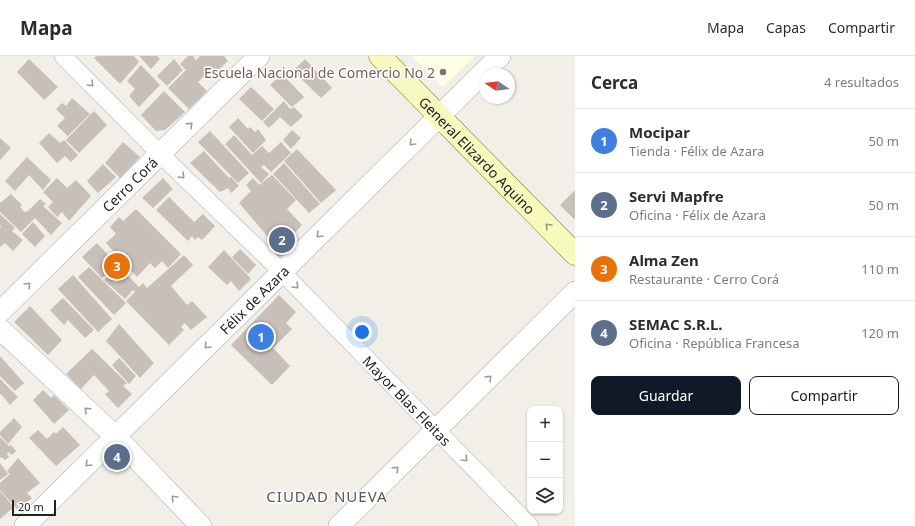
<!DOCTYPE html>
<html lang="es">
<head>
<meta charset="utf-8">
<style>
  :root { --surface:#fff; --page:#f2f2f3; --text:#2b2b33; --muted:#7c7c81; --line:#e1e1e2; --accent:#111827 }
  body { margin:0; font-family:"Noto Sans",sans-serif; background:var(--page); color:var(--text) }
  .controls { position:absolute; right:12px; bottom:12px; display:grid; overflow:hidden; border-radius:8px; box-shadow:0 1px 3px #0004 }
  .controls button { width:36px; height:36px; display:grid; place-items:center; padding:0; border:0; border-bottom:1px solid var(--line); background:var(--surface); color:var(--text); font:20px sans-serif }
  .compass { position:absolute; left:479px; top:12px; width:36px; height:36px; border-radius:50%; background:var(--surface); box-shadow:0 1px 3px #0004; rotate:283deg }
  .scale { position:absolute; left:12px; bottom:10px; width:44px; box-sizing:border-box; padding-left:4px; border:2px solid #222; border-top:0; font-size:11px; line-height:14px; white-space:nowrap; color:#222; -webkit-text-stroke:3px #fff; paint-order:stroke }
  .you { position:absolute; left:362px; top:276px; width:14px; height:14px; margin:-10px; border:3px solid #fff; border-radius:50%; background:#1a73e8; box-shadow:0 0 0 6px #1a73e833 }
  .badge { display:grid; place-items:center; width:26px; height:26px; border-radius:50%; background:var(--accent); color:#fff; font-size:13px; font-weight:700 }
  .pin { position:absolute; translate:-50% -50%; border:2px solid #fff; box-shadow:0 1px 4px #0006 }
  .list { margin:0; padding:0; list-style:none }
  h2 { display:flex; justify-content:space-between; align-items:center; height:52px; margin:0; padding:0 16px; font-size:17px }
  h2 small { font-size:13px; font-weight:400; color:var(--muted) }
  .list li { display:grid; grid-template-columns:26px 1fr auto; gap:12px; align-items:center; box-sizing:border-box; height:64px; padding:0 16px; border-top:1px solid var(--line) }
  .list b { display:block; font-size:15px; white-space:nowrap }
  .list p { margin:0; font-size:13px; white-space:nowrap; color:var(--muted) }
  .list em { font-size:13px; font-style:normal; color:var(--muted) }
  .actions { display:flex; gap:8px; padding:12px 16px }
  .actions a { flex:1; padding:9px 0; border:1px solid var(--accent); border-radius:8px; text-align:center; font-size:14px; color:var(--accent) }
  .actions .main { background:var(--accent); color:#fff }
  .icon { flex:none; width:22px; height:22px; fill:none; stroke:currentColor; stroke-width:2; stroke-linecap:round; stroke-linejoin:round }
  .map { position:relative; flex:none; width:575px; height:470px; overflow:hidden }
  header { display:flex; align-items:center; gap:24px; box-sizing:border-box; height:56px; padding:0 20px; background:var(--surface); border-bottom:1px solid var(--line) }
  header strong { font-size:19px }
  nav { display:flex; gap:22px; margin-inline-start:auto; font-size:14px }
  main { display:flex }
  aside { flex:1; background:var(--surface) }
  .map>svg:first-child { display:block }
</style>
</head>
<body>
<header>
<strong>Mapa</strong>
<nav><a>Mapa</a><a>Capas</a><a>Compartir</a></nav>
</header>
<main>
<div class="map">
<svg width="575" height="470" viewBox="0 0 575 470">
  <rect width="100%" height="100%" fill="#f2efe9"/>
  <!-- education -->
  <path fill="#ffffe5" d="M411 0H475L443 31Z"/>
  <!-- building -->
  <path fill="#c7bfb8" d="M96 0H134L139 6 120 28 94 2Z
    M139 0H157L160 3 151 13Z
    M188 0H193L196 4 200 0H224L228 5 213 19 209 15 198 26 207 35 189 53 168 32 186 14 180 8Z
    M29 3 58 31 44 44 17 16Z
    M174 3 183 14 167 30 157 20Z
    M305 3 332 32 321 42 293 15Z
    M141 9 160 29 139 51 129 40 135 33 127 25Z
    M282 18 304 41 292 51 270 29Z
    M251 31 274 53 262 65 239 43Z
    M164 35 185 56 165 74 156 75 141 59Z
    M72 42 90 58 68 80 57 70 65 62 56 53 62 47 66 50Z
    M284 45 290 53 294 51 303 60 291 71 280 61 269 72 263 66Z
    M94 55 107 69 79 97 66 84Z
    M238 62 248 73 250 71 255 76 258 73 266 84 253 97 229 71Z
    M292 74 301 82 291 93 283 84Z
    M210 75 249 117 238 127 198 86Z
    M49 77 60 87 64 84 78 99 71 106 65 100 57 107 39 87Z
    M234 79 252 99 262 90 269 97 281 86 291 97 271 116 264 109 261 111 269 118 261 127 225 88Z
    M0 82 11 92 0 104Z
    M123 86 140 101 120 122 105 107Z
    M297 93 336 134 321 147 284 105Z
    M204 95 229 122 231 121 239 130 231 137 228 132 220 136 190 107Z
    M27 101 51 124 43 134 29 119 15 135 5 125Z
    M284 107 320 148 309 157 273 118Z
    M103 108 116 121 98 137 87 125Z
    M272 119 296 144 287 153 302 169 290 182 280 170 268 181 239 147 251 135 246 129 253 122 259 129Z
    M57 122 67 132 76 124 91 140 69 165 62 156 57 161 48 151 53 146 43 136Z
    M163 122 173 133 153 152 142 142Z
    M575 134V163H574L560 149Z
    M11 138 22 149 20 151 24 156 28 155 40 143 46 148 43 150 62 167 51 179 35 162 21 176 0 156V147Z
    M169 141 194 166 203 158 215 170 202 184 198 181 195 184 192 180 188 185 156 154Z
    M136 153 181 198 168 212 162 205 155 212 150 207 137 221 106 187 116 178 110 171 119 161 123 165Z
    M0 158 15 172 12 175 23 184 13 195 5 187 0 191V172L1 171 0 169Z
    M33 166 45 180 35 191 22 178Z
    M282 178 295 191 286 200H277L270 191Z
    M97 187 125 217 115 226 108 217 102 222 82 201Z
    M240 193 256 209 248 218 232 201Z
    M224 194 251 223 239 235 231 225 227 229 208 211Z
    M184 199 193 209 171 230 187 249 192 245 207 261 191 274 185 267 181 271 184 274 169 289 126 245 135 236 133 234 125 243 104 224 109 220 115 227 126 218 139 231 143 227 147 232Z
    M89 211 126 247 114 259 78 221Z
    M73 219 112 263 98 276 58 233Z
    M279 239 296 256 286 267 292 273 273 292 290 310 272 329 231 289Z
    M63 242 94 274 85 282 68 264 64 269 50 254Z
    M30 250 62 284 48 299 14 266Z
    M119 268 154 307 140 322 106 285Z
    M92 293 127 327 123 330 132 338 118 352 105 338 109 335 94 319 81 333 66 318Z
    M0 300 24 327 15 335 0 320Z
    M119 302 136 320 129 328 112 309Z
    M0 323 18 341 10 349 1 338 0 339Z
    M43 334 51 342 54 339 69 354 54 368 33 344Z
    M14 362 22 371 8 388 0 379V376Z
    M63 371 80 389 56 410 29 382 38 374 47 383 54 376 56 378Z
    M0 381 9 390 11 389 16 395 12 399 8 396 7 398 9 401 5 404 1 401 0 402Z
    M18 402 40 427 27 437 32 442 18 454 0 434V427L10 418 7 415Z
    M0 407 8 418 0 424Z
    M0 435 14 451 0 463Z"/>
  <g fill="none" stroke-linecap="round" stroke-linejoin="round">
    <defs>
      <g id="minor">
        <path id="s1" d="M63 0 160 98 282 216 530 470"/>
      </g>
      <g id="tertiary">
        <path id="s2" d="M0 256 259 0"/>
        <path d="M0 273 115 380 201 470"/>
        <path id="s3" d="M25 470 500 0"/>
        <path d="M339 470 575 236"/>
      </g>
      <g id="secondary">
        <path id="s4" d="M380 0 575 198"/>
      </g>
    </defs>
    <!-- minor casing -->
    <use href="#minor" stroke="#a9a9a9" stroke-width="18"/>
    <!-- tertiary casing -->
    <use href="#tertiary" stroke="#a9a9a9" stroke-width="22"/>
    <!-- secondary casing -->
    <use href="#secondary" stroke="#707d05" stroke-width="23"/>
    <!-- minor -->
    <use href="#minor" stroke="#fff" stroke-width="17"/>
    <!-- tertiary -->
    <use href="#tertiary" stroke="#fff" stroke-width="21"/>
    <!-- secondary -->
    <use href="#secondary" stroke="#f7fabf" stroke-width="22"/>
  </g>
  <!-- one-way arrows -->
  <defs><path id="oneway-chevron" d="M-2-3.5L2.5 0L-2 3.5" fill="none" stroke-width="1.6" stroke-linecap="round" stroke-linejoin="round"/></defs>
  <g stroke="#9c9c9c">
    <use href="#oneway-chevron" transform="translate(91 28) rotate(45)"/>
    <use href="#oneway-chevron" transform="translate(190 69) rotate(-44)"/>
    <use href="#oneway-chevron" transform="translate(412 87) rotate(135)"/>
    <use href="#oneway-chevron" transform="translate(182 120) rotate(44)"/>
    <use href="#oneway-chevron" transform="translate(319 179) rotate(135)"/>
    <use href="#oneway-chevron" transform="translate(28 229) rotate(-45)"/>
    <use href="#oneway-chevron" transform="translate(296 230) rotate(46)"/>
    <use href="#oneway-chevron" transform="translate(207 290) rotate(135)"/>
    <use href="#oneway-chevron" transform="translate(489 322) rotate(-45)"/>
    <use href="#oneway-chevron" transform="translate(87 354) rotate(-137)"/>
    <use href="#oneway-chevron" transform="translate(465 403) rotate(46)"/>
    <use href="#oneway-chevron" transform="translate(88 408) rotate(135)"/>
    <use href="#oneway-chevron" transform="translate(396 413) rotate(-44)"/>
    <use href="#oneway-chevron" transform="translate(174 442) rotate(-134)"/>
  </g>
  <use stroke="#979978" href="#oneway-chevron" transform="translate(548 170) rotate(-135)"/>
  <!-- markers -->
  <circle fill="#8d6e63" stroke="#fff" stroke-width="1.5" cx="443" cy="16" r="4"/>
  <g text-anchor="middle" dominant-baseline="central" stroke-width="3" stroke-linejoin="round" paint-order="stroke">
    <!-- education labels -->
    <g font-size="14" fill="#785e54" stroke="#fff" text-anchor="end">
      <text x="435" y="16">Escuela Nacional de Comercio No 2</text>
    </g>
    <!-- street labels -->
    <g font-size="14" fill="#222" stroke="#fff">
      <text stroke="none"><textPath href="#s4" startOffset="139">General Elizardo Aquino</textPath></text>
      <text stroke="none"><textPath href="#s2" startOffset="182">Cerro Corá</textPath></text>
      <text stroke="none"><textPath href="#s3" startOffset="322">Félix de Azara</textPath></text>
      <text stroke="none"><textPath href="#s1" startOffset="487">Mayor Blas Fleitas</textPath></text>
    </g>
    <!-- neighbourhood labels -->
    <g font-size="15" letter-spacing="1" fill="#555" stroke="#fff">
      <text x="327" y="440">CIUDAD NUEVA</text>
    </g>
  </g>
</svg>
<div class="controls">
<button>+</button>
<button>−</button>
<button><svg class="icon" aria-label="layers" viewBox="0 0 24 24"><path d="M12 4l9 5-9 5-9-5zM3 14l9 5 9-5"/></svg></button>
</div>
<svg class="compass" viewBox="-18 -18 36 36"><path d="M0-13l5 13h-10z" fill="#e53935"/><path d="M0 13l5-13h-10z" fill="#7c7c81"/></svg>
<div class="scale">20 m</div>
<div class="you"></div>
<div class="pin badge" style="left:261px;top:281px;background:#3f7fe0">1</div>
<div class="pin badge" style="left:282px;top:184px;background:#5c6f8a">2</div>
<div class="pin badge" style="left:117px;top:210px;background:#e8710a">3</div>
<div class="pin badge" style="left:117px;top:401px;background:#5c6f8a">4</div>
</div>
<aside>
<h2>Cerca<small>4 resultados</small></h2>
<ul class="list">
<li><span class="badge" style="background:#3f7fe0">1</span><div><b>Mocipar</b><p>Tienda · Félix de Azara</p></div><em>50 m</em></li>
<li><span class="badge" style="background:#5c6f8a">2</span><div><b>Servi Mapfre</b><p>Oficina · Félix de Azara</p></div><em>50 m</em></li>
<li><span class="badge" style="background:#e8710a">3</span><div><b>Alma Zen</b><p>Restaurante · Cerro Corá</p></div><em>110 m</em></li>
<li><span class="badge" style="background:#5c6f8a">4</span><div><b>SEMAC S.R.L.</b><p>Oficina · República Francesa</p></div><em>120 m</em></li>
</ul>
<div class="actions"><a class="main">Guardar</a><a>Compartir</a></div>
</aside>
</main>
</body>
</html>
